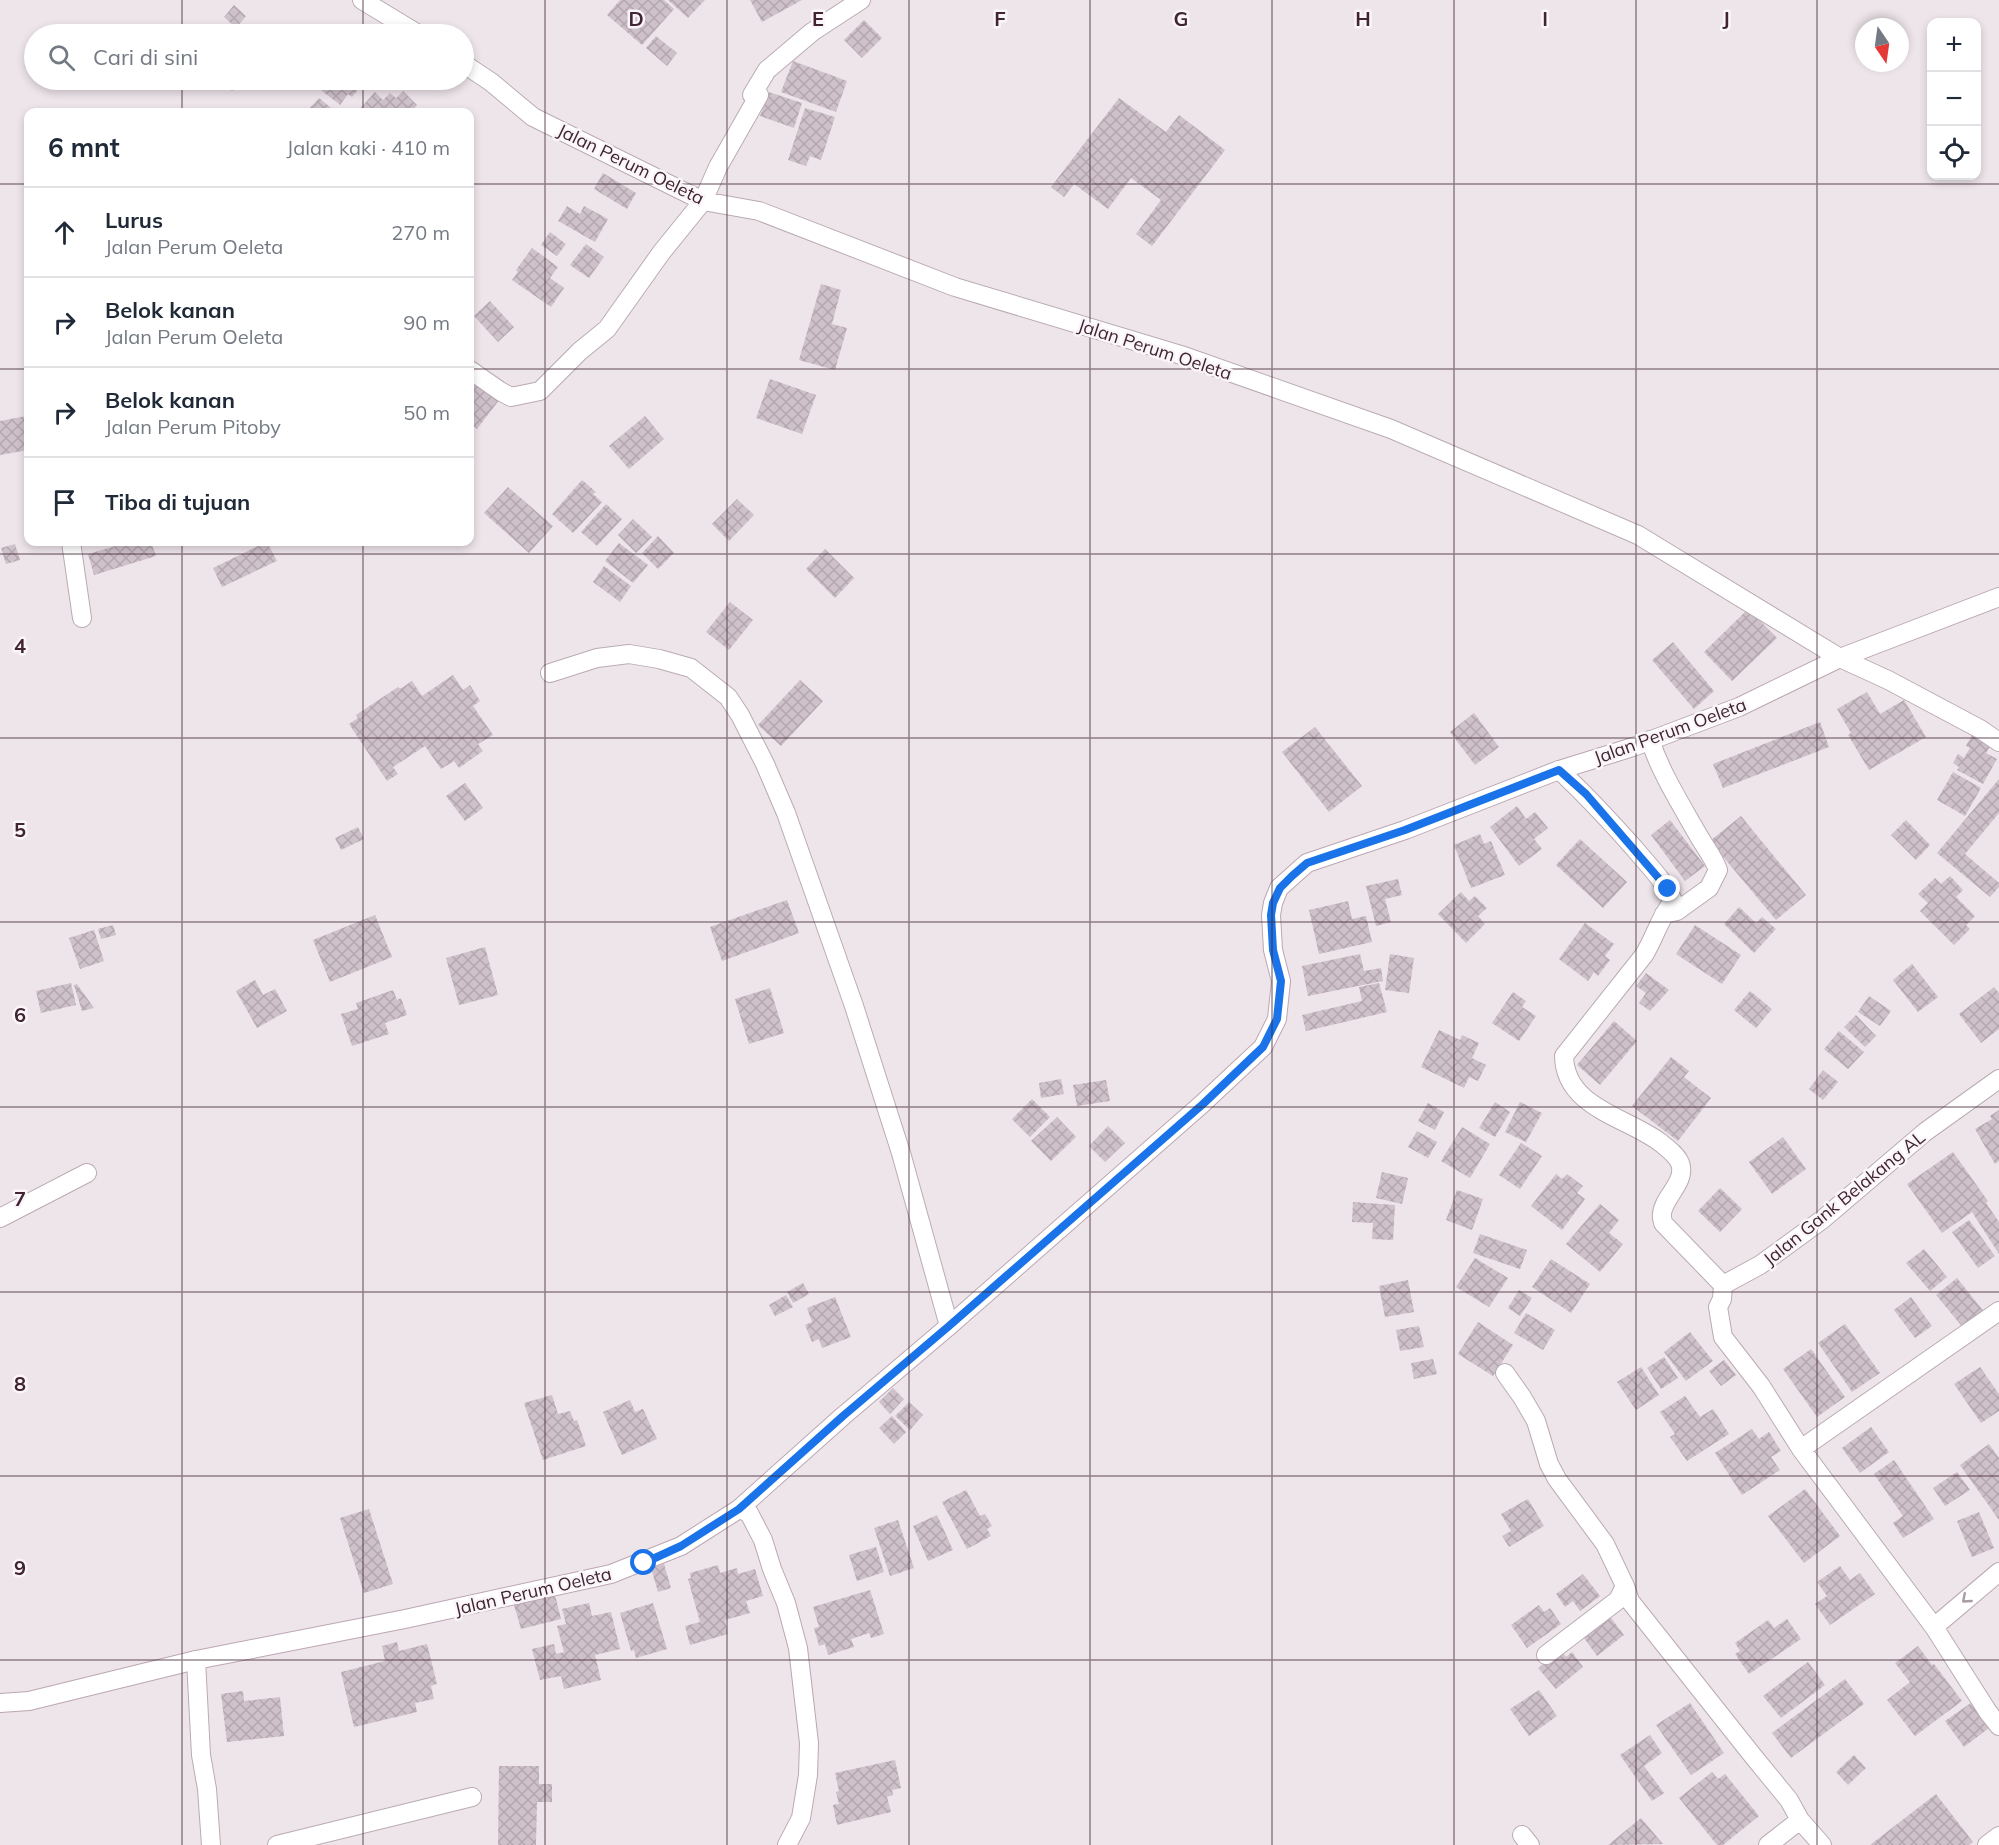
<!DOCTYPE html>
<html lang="id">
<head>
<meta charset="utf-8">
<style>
  :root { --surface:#fff; --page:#f6f6f7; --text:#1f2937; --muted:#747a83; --line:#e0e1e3 }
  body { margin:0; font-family:Mulish,sans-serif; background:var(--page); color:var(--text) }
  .controls { position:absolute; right:18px; top:18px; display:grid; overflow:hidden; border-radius:12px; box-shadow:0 3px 9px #0003 }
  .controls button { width:54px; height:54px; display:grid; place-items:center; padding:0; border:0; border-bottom:2px solid var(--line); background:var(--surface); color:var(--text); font:30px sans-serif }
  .compass { position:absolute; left:1855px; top:18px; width:54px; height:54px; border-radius:50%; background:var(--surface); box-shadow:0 3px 9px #0003; rotate:167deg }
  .stop { position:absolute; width:18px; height:18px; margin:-14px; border:4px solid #1a73e8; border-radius:50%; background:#fff }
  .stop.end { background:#1a73e8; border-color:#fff; box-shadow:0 2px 6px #0008 }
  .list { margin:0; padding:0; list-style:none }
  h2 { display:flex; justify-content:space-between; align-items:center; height:78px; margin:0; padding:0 24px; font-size:26px }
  h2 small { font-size:20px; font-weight:400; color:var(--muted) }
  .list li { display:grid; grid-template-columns:39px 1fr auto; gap:18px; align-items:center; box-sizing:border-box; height:90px; padding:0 24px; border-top:2px solid var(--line) }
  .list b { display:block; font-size:22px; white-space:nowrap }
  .list p { margin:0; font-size:20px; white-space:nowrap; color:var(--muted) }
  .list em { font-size:20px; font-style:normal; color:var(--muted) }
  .icon { flex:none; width:33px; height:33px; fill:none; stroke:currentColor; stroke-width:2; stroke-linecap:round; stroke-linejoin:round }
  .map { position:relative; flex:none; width:1999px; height:1845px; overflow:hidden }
  .search { position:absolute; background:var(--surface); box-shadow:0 3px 9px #0003; left:24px; top:24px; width:450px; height:66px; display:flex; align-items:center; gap:15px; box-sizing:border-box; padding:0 21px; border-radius:33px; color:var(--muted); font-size:22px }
  .panel { position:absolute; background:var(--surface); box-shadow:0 3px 9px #0003; left:24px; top:108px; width:450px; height:438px; border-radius:12px }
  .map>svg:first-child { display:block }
</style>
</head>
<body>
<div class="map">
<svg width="1999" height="1845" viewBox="0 0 1999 1845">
  <defs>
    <pattern id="building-cross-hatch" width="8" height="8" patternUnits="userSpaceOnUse" patternTransform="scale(1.5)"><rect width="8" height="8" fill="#cfc1ca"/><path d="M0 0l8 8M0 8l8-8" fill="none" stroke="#b3a6ae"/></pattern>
  </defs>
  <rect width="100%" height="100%" fill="#eee5eb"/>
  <!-- building -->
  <path fill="url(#building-cross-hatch)" d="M620 0H664L674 9 642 45 607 15Z
    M668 0H705L688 18Z
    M750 0H802L762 22Z
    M234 5 246 16 236 28 224 17Z
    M864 20 882 38 862 58 844 40Z
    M656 36 677 53 667 66 646 48Z
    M793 61 847 81 836 112 781 92Z
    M227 80H264L231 91Z
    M308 80H366L352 97 348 94 340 105Z
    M403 91 417 105 411 112H357L375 92 383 100 390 93 396 98Z
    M769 92 802 103 794 128 760 116Z
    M319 98 336 112H306Z
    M1119 98 1166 132 1179 115 1225 150 1152 246 1136 234 1161 200 1131 178 1108 209 1074 184 1064 197 1051 187Z
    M805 108 835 117 821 160 810 156 806 166 788 160Z
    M603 173 636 193 627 209 594 189Z
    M567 206 580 214 584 206 608 219 595 242 558 221Z
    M550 232 566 244 557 256 541 245Z
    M586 244 604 257 589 278 570 265Z
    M532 248 558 267 550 278 564 288 551 307 512 280 518 272 516 270Z
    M821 284 841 290 832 324 847 328 835 370 799 360Z
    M490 301 514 327 498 342 474 316Z
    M770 379 816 395 802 434 756 418Z
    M475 380 500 399 477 429 470 423V387Z
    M26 416 28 450 0 455V421Z
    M645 416 664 439 629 469 609 446Z
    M582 480 596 492 593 494 602 502 573 533 552 514Z
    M508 487 553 526 529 553 484 513Z
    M737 499 754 515 729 541 712 524Z
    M606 504 622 519 597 546 581 532Z
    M633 519 652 537 636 553 618 535Z
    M658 536 674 553 658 569 642 553Z
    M129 542H151L156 556 94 575 88 554Z
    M266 542H267L277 561 222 587 213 568Z
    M619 543 648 565 633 583 605 561Z
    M15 544 20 560 6 564 1 548Z
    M825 549 854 578 835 598 806 569Z
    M604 566 631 586 620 602 593 582Z
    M730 602 753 620 729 650 706 632Z
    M1748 609 1777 638 1732 681 1704 652Z
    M1673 642 1714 691 1694 709 1652 660Z
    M453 675 463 690 470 685 480 701 473 706 493 735 478 744 483 751 459 768 454 761 441 769 425 746 393 767 398 774 387 781 349 724 358 718 356 715 398 687 400 689 412 681 422 696Z
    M800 680 823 701 781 746 758 725Z
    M1867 692 1880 714 1904 700 1926 737 1869 770 1848 735 1851 733 1837 709Z
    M1474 713 1499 747 1475 765 1450 732Z
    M1820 722 1829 747 1723 788 1713 764Z
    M1315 727 1362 786 1329 812 1282 752Z
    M1972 735 1991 745 1986 753 1997 759 1983 784 1957 770 1959 767 1953 763 1958 754 1964 758 1970 748 1966 746Z
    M1953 772 1981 788 1965 816 1937 800Z
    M1999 779V813L1965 854 1999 883V887L1990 897 1937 853Z
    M465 783 483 808 465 821 446 796Z
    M1517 806 1526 819 1535 812 1548 828 1534 839 1542 849 1519 866 1490 827Z
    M1741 816 1806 895 1776 920 1710 841Z
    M1670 820 1705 866 1685 881 1651 835Z
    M1906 820 1930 845 1916 860 1891 835Z
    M358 827 364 839 341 850 335 838Z
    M1480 834 1484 844 1491 841 1505 875 1471 888 1454 845Z
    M1580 839 1627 882 1603 908 1556 865Z
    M1950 876 1963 890 1956 897 1975 916 1966 925 1970 929 1954 945 1920 911 1928 903 1918 894 1935 878 1941 884Z
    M1398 879 1402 895 1385 899 1391 922 1376 926 1366 886Z
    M1461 892 1469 901 1475 896 1487 908 1478 916 1485 924 1466 943 1438 914Z
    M787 900 799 933 722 961 710 927Z
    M1348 901 1352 919 1366 916 1372 942 1319 954 1309 910Z
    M1739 907 1756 923 1762 917 1776 929 1754 953 1724 924Z
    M375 915 392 957 330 982 313 940Z
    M1585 923 1614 944 1605 956 1610 960 1598 976 1594 972 1588 981 1559 959Z
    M113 925 116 935 101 939 98 929Z
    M1695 925 1741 955 1722 984 1676 954Z
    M94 930 104 961 80 969 69 938Z
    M485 947 498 995 459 1005 446 958Z
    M1360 954 1364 971 1381 968 1383 981 1308 996 1302 966Z
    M1390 954 1414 958 1409 993 1385 990Z
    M1912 964 1938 997 1918 1012 1893 980Z
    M1646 973 1669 990 1650 1011 1639 1003 1646 993 1636 986Z
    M255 980 263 995 275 989 287 1011 257 1028 236 991Z
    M71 983 76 1005 41 1013 36 991Z
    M1379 983 1387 1012 1306 1031 1302 1015 1362 1001 1359 987Z
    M77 984 94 1008 82 1011 74 985Z
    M1994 987 1999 993V1029L1981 1043 1959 1014Z
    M770 988 784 1033 749 1044 735 999Z
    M393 990 397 1000 401 998 407 1015 385 1023 389 1034 352 1046 341 1014 358 1009 356 1003Z
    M1750 991 1772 1009 1756 1028 1734 1010Z
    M1513 992 1526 1001 1522 1007 1536 1016 1519 1041 1492 1023Z
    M1869 996 1891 1011 1880 1026 1858 1012Z
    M1856 1015 1876 1036 1865 1047 1844 1027Z
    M1614 1021 1637 1041 1600 1085 1577 1065Z
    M1439 1030 1460 1040 1462 1035 1479 1043 1472 1058 1486 1065 1478 1081 1469 1077 1464 1088 1421 1067Z
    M1839 1031 1864 1052 1848 1069 1824 1049Z
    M1671 1057 1689 1071 1684 1077 1711 1098 1678 1141 1632 1106Z
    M1823 1070 1838 1082 1823 1100 1809 1089Z
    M1061 1079 1064 1094 1041 1098 1039 1083Z
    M1106 1080 1110 1101 1077 1106 1073 1085Z
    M1032 1099 1050 1117 1030 1137 1012 1119Z
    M1495 1102 1510 1112 1495 1137 1479 1128Z
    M1520 1102 1542 1113 1526 1142 1505 1132Z
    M1428 1103 1444 1112 1435 1130 1418 1121Z
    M1999 1110V1161L1995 1164 1975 1129 1992 1119 1990 1116Z
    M1057 1117 1076 1137 1051 1161 1031 1141Z
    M1108 1126 1125 1143 1105 1162 1089 1146Z
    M1462 1127 1490 1144 1470 1178 1441 1161Z
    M1417 1131 1437 1142 1428 1158 1408 1147Z
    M1783 1137 1806 1169 1772 1194 1749 1162Z
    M1521 1143 1542 1156 1520 1189 1499 1175Z
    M1953 1152 1988 1201 1986 1203 1999 1222V1254L1972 1212 1942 1233 1907 1184Z
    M1382 1172 1408 1178 1402 1204 1376 1198Z
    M1556 1174 1562 1179 1567 1174 1583 1186 1577 1193 1585 1199 1562 1230 1531 1206Z
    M1720 1188 1742 1209 1720 1232 1698 1211Z
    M1457 1190 1483 1199 1472 1230 1446 1220Z
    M1353 1202 1395 1205 1393 1240 1372 1239 1373 1223 1352 1222Z
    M1600 1204 1619 1220 1609 1233 1623 1244 1600 1272 1566 1244Z
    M1969 1220 1995 1256 1978 1268 1952 1232Z
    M1480 1234 1527 1250 1520 1269 1473 1253Z
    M1924 1249 1947 1277 1930 1291 1906 1263Z
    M1475 1258 1508 1278 1489 1307 1456 1287Z
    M1551 1259 1590 1284 1571 1313 1532 1287Z
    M1957 1278 1985 1313 1965 1330 1936 1295Z
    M1408 1280 1414 1312 1385 1317 1379 1286Z
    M803 1283 809 1294 793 1303 787 1292Z
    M1519 1290 1532 1298 1520 1316 1508 1308Z
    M786 1295 793 1307 775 1316 769 1305Z
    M835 1297 851 1337 822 1348 819 1339 812 1342 805 1325 812 1322 807 1308Z
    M1911 1297 1932 1326 1915 1338 1894 1310Z
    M1526 1313 1555 1330 1543 1350 1514 1333Z
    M1478 1322 1513 1345 1493 1376 1458 1354Z
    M1845 1324 1880 1373 1852 1392 1818 1343Z
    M1419 1326 1424 1347 1400 1351 1396 1330Z
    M1690 1332 1713 1361 1686 1381 1664 1352Z
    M1811 1349 1845 1397 1817 1417 1783 1369Z
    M1664 1357 1678 1378 1661 1389 1647 1368Z
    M1433 1359 1437 1374 1414 1379 1411 1363Z
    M1724 1360 1736 1375 1721 1386 1709 1371Z
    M1641 1367 1659 1395 1636 1410 1617 1382Z
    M1980 1367 1999 1394V1411L1981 1423 1954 1384Z
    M893 1388 904 1399 890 1414 879 1402Z
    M552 1395 558 1414 570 1411 574 1421 577 1420 586 1446 543 1460 524 1403Z
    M1685 1396 1700 1417 1713 1409 1729 1434 1687 1461 1670 1437 1675 1434 1660 1412Z
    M630 1400 635 1412 643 1409 657 1439 622 1455 603 1412Z
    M909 1402 923 1415 910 1430 895 1416Z
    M892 1416 906 1432 894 1444 879 1428Z
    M1871 1427 1889 1452 1860 1473 1842 1448Z
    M1752 1429 1759 1439 1769 1432 1781 1451 1771 1457 1780 1470 1742 1495 1715 1453Z
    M1989 1444 1999 1458V1520L1960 1465Z
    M1894 1460 1934 1519 1903 1538 1893 1523 1903 1516 1874 1474Z
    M1957 1472 1970 1490 1945 1506 1933 1488Z
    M1805 1489 1840 1536 1804 1563 1768 1516Z
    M966 1490 980 1516 985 1514 992 1526 987 1529 991 1536 967 1549 942 1502Z
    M1528 1499 1544 1526 1509 1547 1502 1536 1511 1531 1501 1514Z
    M369 1509 393 1584 364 1593 340 1518Z
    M1979 1512 1994 1548 1972 1557 1957 1521Z
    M937 1515 953 1550 928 1561 913 1526Z
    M898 1520 914 1568 890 1576 874 1528Z
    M876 1547 884 1572 857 1581 849 1555Z
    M664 1564 671 1588 658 1592 651 1568Z
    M718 1565 720 1573 737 1568 738 1574 755 1569 763 1596 746 1601 750 1613 725 1620 728 1634 690 1645 685 1626 700 1622 688 1579 691 1578 690 1573Z
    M1840 1566 1850 1580 1860 1573 1875 1594 1830 1625 1815 1604 1827 1596 1817 1582Z
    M1583 1574 1600 1596 1580 1611 1573 1601 1565 1607 1556 1594Z
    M870 1590 884 1634 871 1638 869 1633 851 1639 854 1647 828 1655 825 1644 819 1646 814 1628 819 1627 813 1607Z
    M555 1595 561 1619 521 1629 514 1605Z
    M589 1603 592 1616 611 1612 620 1649 595 1655 601 1680 564 1689 561 1676 540 1680 532 1649 554 1644 556 1654 564 1652 557 1626 566 1624 562 1609Z
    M653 1603 667 1649 636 1658 634 1650 631 1651 620 1613Z
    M1539 1605 1544 1612 1550 1608 1561 1624 1527 1648 1511 1625Z
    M1608 1614 1624 1635 1597 1656 1581 1634Z
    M1787 1619 1801 1639 1749 1674 1735 1654 1740 1651 1735 1643 1768 1620 1774 1628Z
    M397 1642 399 1651 427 1644 437 1684 431 1686 434 1699 415 1703 417 1712 354 1727 341 1672 385 1661 382 1646Z
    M1918 1646 1932 1665 1934 1664 1962 1701 1915 1736 1887 1700 1910 1682 1895 1663Z
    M1561 1650 1566 1657 1572 1652 1583 1667 1556 1689 1538 1668Z
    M1808 1662 1825 1685 1781 1718 1763 1696Z
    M1845 1679 1864 1704 1791 1758 1772 1733Z
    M1539 1690 1557 1716 1529 1736 1510 1709Z
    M243 1691 244 1701 280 1697 284 1736 227 1742 221 1694Z
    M1975 1700 1993 1725 1964 1747 1945 1721Z
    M1690 1703 1724 1753 1691 1775 1656 1725Z
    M1650 1735 1662 1753 1644 1766 1664 1793 1652 1801 1620 1755Z
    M1854 1755 1866 1768 1848 1785 1836 1772Z
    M895 1760 901 1788 892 1790 893 1795 887 1797 891 1812 837 1825 833 1805 839 1804 836 1792 839 1791 835 1773Z
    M499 1766H539V1784H552V1802H537L536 1845H498Z
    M1712 1772 1718 1779 1725 1774 1759 1816 1723 1845H1717L1679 1798Z
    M1936 1794 1973 1842 1969 1845H1870Z
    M1641 1818 1663 1844 1608 1845Z"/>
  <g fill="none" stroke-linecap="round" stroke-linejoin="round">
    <defs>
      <path id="street" d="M362 0 418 34
        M464 64 491 82 533 117 703 201 759 211 955 287 1181 355 1391 429 1638 535 1840 658 1888 680 1980 729 1999 742
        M470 370 500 391 511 397 540 391 580 351 607 329 661 253 703 201 718 167 759 95H752L767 70 812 32 861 0
        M71 542 82 618
        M550 673 597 658 629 654 659 659 691 668 728 697 740 715 765 764 786 813 854 1006 901 1153 949 1326
        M1650 740C1661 773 1680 803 1697 833 1704 846 1713 856 1718 870L1709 888 1677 911 1664 914
        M1559 770C1586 795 1610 821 1634 848 1648 865 1664 880 1673 901 1660 917 1655 937 1644 955L1564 1056C1565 1108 1627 1117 1661 1143 1668 1149 1676 1154 1680 1163 1687 1182 1663 1197 1662 1214 1661 1217 1663 1220 1663 1223L1723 1285
        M0 1218 87 1173
        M1999 1311 1801 1449 1934 1627 1988 1712 1999 1726
        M1505 1373 1522 1397 1536 1421 1549 1464 1557 1479 1605 1544 1625 1586 1618 1600 1546 1655
        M1801 1449 1761 1386 1723 1337 1718 1307 1722 1299 1723 1285 1760 1265 1823 1219 1925 1132 1999 1079
        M1625 1586 1630 1601 1753 1756 1789 1800 1800 1820 1822 1845
        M1934 1627 1999 1572
        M196 1660 201 1755 207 1789 211 1845
        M1522 1835 1530 1845
        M277 1845 472 1797
        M1768 1845 1800 1820
        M1987 1845 1999 1836"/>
      <path id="secondary" d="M739 1509 749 1513 763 1540 772 1569 786 1603 798 1648 809 1743 808 1775 801 1818 787 1845
        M0 1703 29 1701 196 1660 405 1619 611 1574 681 1546 739 1509 843 1416 949 1326 1202 1104 1263 1047 1277 1019 1281 981 1273 950 1271 915 1273 903 1279 888 1307 863 1405 830 1559 770 1633 747 1739 707 1840 658 1999 597"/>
    </defs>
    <!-- street casing -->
    <use href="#street" stroke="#baabb3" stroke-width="20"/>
    <!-- secondary casing -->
    <use href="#secondary" stroke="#bca6b2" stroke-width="20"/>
    <!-- street -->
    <use href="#street" stroke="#fff" stroke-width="18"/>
    <!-- secondary -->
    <use href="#secondary" stroke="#fff" stroke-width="18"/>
  </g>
  <!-- one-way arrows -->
  <defs><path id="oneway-chevron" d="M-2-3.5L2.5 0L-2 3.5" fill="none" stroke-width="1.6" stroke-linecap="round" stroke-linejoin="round" transform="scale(1.5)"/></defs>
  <use stroke="#a99ca2" href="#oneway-chevron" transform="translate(1966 1599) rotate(139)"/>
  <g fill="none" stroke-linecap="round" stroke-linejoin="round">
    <!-- route -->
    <path stroke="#1a73e8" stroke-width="8" d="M644 1563 681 1546 739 1509 843 1416 949 1326 1203 1104 1263 1047 1277 1019 1281 981 1273 950 1271 915 1273 903 1280 888 1292 876 1307 863 1405 830 1559 770 1586 794 1668 889"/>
  </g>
  <!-- grid -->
  <path fill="none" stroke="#402431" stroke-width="1.5" stroke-opacity="0.55" d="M182 0V34M363 0V34M545 0V1845M727 0V1845M909 0V1845M1090 0V1845M1272 0V1845M1454 0V1845M1636 0V1845M1817 0V1845M182 80V112M363 80V112M0 184H28M470 184H1999M0 369H28M470 369H1999M182 542V1845M363 542V1845M0 554H1999M0 738H1999M0 922H1999M0 1107H1999M0 1292H1999M0 1476H1999M0 1660H1999"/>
  <g text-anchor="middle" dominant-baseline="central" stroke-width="5" stroke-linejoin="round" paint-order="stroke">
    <!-- street labels -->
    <g font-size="18" fill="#402431" stroke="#faf5f9">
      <text transform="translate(631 164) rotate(26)">Jalan Perum Oeleta</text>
      <text transform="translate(1155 349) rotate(18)">Jalan Perum Oeleta</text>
      <text transform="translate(1670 731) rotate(-20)">Jalan Perum Oeleta</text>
      <text transform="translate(1844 1198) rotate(-39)">Jalan Gank Belakang AL</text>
      <text transform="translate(533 1591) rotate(-13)">Jalan Perum Oeleta</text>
    </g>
  </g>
  <g font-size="20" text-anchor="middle" font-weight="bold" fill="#402431" stroke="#faf5f9" stroke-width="5" stroke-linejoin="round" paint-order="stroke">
    <text x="636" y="26">D</text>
    <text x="818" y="26">E</text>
    <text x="1000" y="26">F</text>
    <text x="1181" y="26">G</text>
    <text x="1363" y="26">H</text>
    <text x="1545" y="26">I</text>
    <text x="1726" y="26">J</text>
    <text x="20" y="653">4</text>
    <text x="20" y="837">5</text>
    <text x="20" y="1022">6</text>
    <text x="20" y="1206">7</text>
    <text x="20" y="1391">8</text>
    <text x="20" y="1575">9</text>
  </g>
</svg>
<div class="controls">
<button>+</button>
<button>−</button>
<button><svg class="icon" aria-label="locate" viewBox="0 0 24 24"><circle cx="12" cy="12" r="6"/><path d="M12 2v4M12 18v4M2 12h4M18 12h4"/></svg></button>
</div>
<svg class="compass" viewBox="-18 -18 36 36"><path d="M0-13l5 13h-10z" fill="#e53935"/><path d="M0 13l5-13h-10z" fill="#747a83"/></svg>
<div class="stop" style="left:644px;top:1563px"></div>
<div class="stop end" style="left:1668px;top:889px"></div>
<div class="search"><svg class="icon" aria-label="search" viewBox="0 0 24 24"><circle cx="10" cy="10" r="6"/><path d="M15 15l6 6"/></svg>Cari di sini</div>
<section class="panel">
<h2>6 mnt<small>Jalan kaki · 410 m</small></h2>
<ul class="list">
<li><svg class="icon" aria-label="ahead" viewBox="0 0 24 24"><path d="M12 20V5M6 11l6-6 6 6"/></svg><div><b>Lurus</b><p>Jalan Perum Oeleta</p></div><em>270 m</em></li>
<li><svg class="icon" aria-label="right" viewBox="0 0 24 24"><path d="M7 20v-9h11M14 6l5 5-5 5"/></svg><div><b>Belok kanan</b><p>Jalan Perum Oeleta</p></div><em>90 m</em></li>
<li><svg class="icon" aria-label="right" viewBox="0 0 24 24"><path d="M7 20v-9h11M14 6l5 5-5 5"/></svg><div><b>Belok kanan</b><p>Jalan Perum Pitoby</p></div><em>50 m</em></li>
<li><svg class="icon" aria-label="arrive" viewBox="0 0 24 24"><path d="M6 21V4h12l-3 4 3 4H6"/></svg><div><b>Tiba di tujuan</b></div></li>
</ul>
</section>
</div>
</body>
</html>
